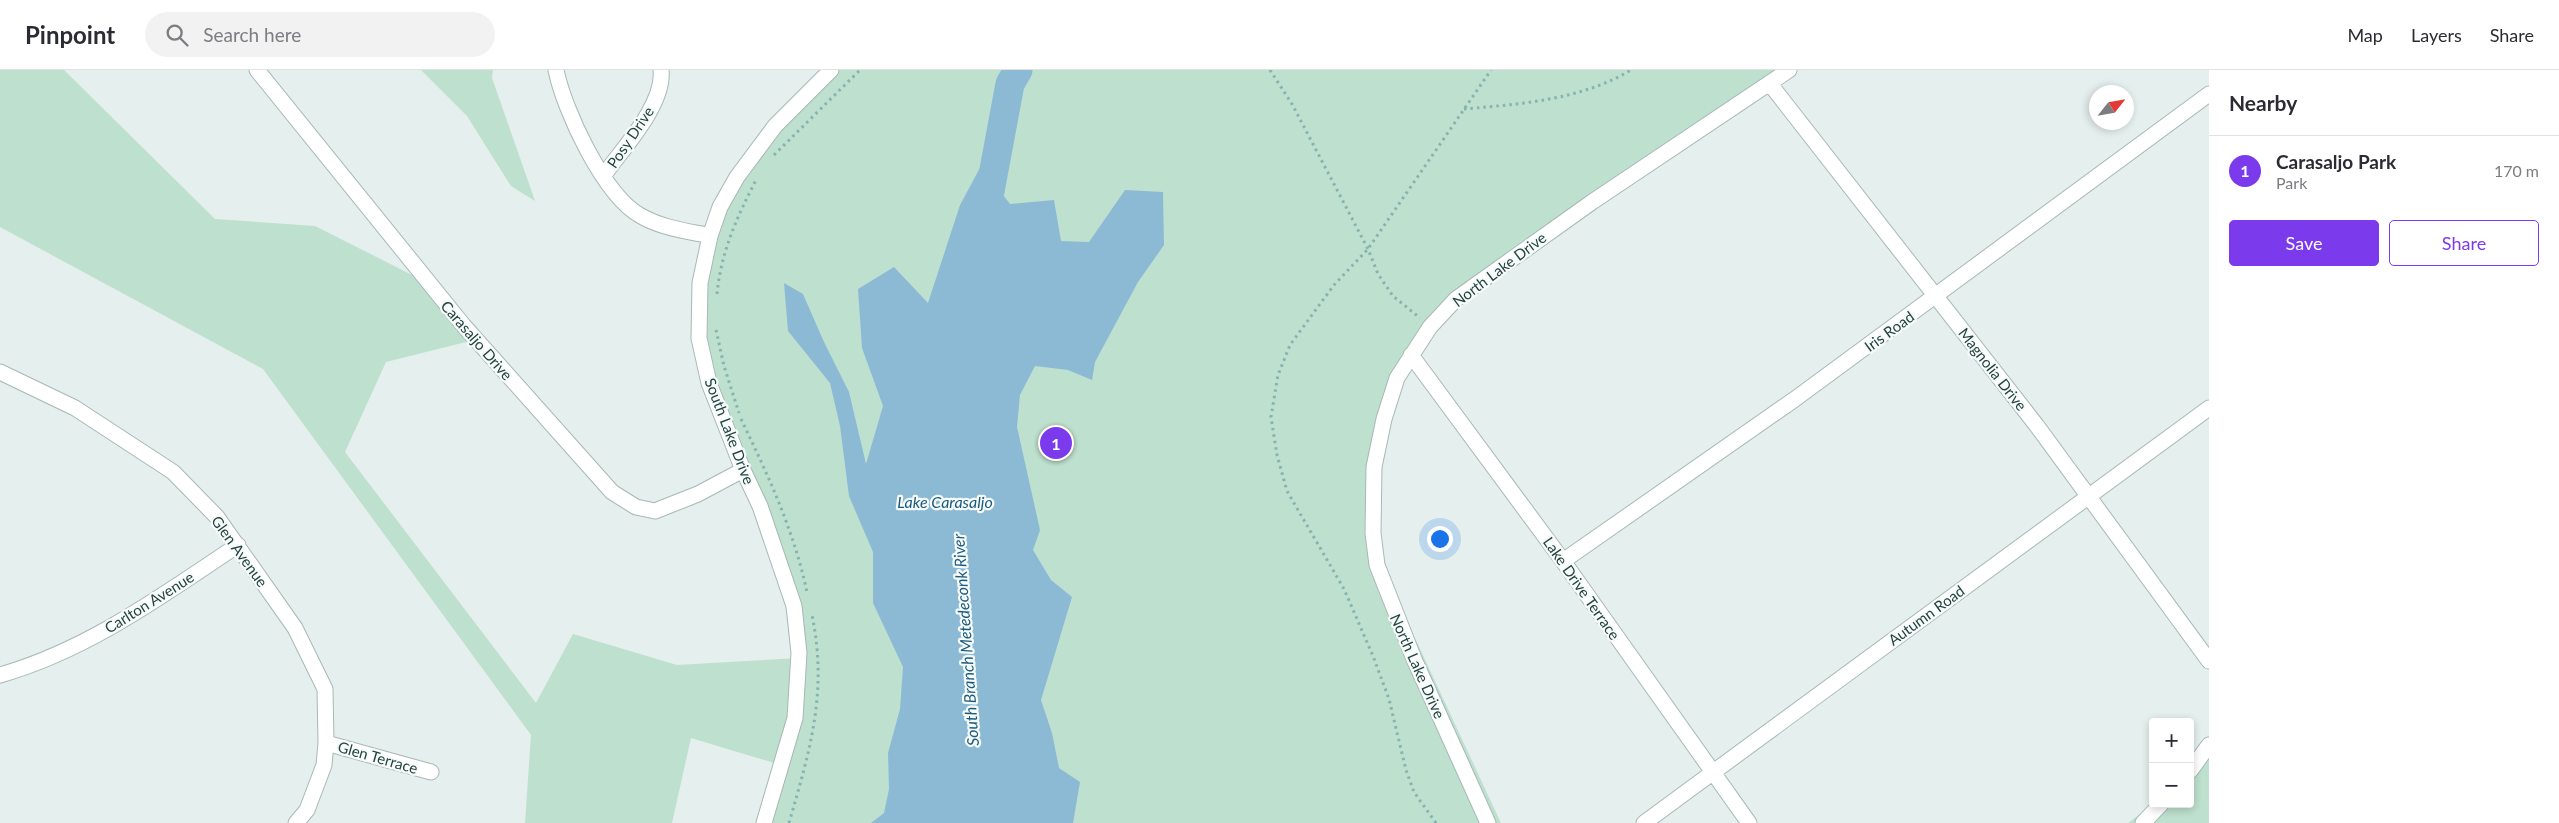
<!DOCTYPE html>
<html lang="en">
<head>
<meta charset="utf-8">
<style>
  :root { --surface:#fff; --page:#f2f2f3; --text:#2b2b33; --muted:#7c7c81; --line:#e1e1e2; --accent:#7c3aed }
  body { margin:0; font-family:Lato,sans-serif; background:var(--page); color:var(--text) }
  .controls { position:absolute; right:15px; bottom:15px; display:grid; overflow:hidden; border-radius:5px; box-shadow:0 2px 8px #0003 }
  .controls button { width:45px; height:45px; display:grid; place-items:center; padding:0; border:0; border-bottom:1px solid var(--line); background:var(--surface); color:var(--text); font:25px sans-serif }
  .compass { position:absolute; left:2089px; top:15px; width:45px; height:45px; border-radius:50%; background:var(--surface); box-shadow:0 2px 8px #0003; rotate:59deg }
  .you { position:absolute; left:1439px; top:468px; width:18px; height:18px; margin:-12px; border:4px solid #fff; border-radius:50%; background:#1a73e8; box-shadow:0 0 0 8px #1a73e833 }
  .badge { display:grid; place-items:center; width:32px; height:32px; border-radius:50%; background:var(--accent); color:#fff; font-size:16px; font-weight:700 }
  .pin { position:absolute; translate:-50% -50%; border:2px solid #fff; box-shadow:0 1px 5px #0006 }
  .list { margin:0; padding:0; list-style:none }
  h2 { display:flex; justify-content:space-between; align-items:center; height:65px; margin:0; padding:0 20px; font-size:21px }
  h2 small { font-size:16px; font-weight:400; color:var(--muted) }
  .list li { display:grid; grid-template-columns:32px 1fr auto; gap:15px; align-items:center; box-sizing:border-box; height:70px; padding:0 20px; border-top:1px solid var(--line) }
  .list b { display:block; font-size:19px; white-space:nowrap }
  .list p { margin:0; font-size:16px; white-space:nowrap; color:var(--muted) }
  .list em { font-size:16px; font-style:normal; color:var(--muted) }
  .actions { display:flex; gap:10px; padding:15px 20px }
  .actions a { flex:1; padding:11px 0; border:1px solid var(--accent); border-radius:5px; text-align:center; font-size:18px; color:var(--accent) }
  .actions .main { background:var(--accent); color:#fff }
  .icon { flex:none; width:28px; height:28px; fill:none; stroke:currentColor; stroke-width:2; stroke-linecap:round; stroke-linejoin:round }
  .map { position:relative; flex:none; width:2209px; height:753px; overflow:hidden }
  header { display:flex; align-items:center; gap:30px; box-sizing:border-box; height:70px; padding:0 25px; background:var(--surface); border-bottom:1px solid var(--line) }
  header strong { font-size:24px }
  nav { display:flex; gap:28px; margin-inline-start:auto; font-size:18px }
  .search { width:350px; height:45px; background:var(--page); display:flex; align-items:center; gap:12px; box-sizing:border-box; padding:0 18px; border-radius:28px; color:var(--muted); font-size:19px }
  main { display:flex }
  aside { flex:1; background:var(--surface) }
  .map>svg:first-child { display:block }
</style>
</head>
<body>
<header>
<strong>Pinpoint</strong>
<div class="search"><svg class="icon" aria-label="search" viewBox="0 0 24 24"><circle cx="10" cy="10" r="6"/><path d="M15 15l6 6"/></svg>Search here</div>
<nav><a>Map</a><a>Layers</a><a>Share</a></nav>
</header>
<main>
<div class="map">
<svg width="2209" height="753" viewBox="0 0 2209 753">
  <rect width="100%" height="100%" fill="#e5efed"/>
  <!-- green -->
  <path fill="#bee0ce" d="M0 0H64L215 149 315 156 418 208 470 271 386 292 345 382 536 633 573 564 677 595 799 588 794 536 709 313 700 213 737 107 831 0H1789L1450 235 1411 285 1381 363V495L1501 753H764L781 695 691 668 672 753H525L531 665 263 299 0 157Z
    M421 0H493L492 8 535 131 511 116 467 46Z
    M2209 680V753H2128L2153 734H2190V700Z"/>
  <!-- water -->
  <path fill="#8cbad5" d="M981 96 1010 134 1054 130 1061 171 1089 172 1125 120 1163 122 1164 175 1138 212 1095 292 1092 310 1068 300 1035 296 1020 325 1017 357 1040 460 1033 480 1051 510 1072 527 1041 630 1052 663 1059 698 1080 712 1073 753H871L884 743 889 719 888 683 900 639 903 597 873 533V482L849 426 840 356 830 313 788 261 784 213 803 224 824 272 849 322 866 394 883 336 862 278 858 219 894 197 928 233 960 135Z"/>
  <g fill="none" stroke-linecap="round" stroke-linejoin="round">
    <!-- river -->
    <path stroke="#8cbad5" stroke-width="29" d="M985 148 1010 14 1018 0"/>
    <defs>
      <path id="minor" d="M257 0 464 256 612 422 636 437 655 441 698 424 743 400
        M556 0C564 40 604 126 641 146 662 158 687 161 710 166
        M1770 14 2037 356 2209 591
        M604 105C623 78 665 34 661 0
        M1411 285 1563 491 1749 753
        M0 302 75 338 173 402 217 447 295 558 325 619 326 673 324 695 307 740 296 753
        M1563 491 1795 329 2209 24
        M0 605C88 580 163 525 238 475
        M326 673 431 702
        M2190 701 2209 675
        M764 753 795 648 799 583 794 536 760 436 743 400 709 313 699 268 700 213 710 166 720 137 737 107 775 56 831 0
        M1488 753 1414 589 1377 495 1373 463 1374 397 1384 349 1397 308 1430 257 1456 229 1592 132 1789 0
        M1644 753 2209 338
        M2143 753 2161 734"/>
    </defs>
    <!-- minor casing -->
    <use href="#minor" stroke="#a7b8b6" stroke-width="17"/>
    <!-- path -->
    <path stroke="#85b3af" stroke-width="3" stroke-dasharray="2.5 4" stroke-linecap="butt" d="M1270 0 1292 34 1368 179 1378 204 1393 226 1420 248
      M1464 39C1521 34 1581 30 1631 0
      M774 85 860 0
      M717 224C721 181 738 145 757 108
      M716 260 724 296 739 343
      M741 349C768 405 794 461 807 522
      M789 753C810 680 828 622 812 545
      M1436 753 1414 722 1406 700 1389 629 1373 586 1344 519 1287 421 1277 385 1271 347 1278 305 1290 275 1334 215 1368 179 1491 0"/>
    <!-- minor -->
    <use href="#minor" stroke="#fff" stroke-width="15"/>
  </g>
  <g text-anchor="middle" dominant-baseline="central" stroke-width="4.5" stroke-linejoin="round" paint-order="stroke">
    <!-- street labels -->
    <g font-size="15" fill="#234240" stroke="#f6fbf9">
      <text transform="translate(630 67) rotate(-56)">Posy Drive</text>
      <text transform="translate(1499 199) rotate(-37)">North Lake Drive</text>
      <text transform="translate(1889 261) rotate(-36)">Iris Road</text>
      <text transform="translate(477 270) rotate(49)">Carasaljo Drive</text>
      <text transform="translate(1993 299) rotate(52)">Magnolia Drive</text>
      <text transform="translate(730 361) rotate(69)">South Lake Drive</text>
      <text transform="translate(240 481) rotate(54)">Glen Avenue</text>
      <text transform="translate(1582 518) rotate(55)">Lake Drive Terrace</text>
      <text transform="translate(149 532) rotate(-32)">Carlton Avenue</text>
      <text transform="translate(1926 545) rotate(-36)">Autumn Road</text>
      <text transform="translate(1418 596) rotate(66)">North Lake Drive</text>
      <text transform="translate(378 687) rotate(16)">Glen Terrace</text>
    </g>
    <!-- water labels -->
    <g font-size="16" font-style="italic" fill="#1a5a81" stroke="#f6fbf9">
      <text x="945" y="431">Lake Carasaljo</text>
      <text transform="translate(965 570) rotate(-94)">South Branch Metedeconk River</text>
    </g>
  </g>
</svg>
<div class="controls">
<button>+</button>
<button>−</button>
</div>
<svg class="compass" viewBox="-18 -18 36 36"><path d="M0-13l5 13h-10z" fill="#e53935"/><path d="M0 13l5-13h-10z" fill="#7c7c81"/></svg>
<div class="you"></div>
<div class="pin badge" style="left:1056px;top:373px">1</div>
</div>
<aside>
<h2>Nearby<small></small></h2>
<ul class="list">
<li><span class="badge">1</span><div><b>Carasaljo Park</b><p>Park</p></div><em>170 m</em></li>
</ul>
<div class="actions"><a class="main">Save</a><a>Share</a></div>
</aside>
</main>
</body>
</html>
